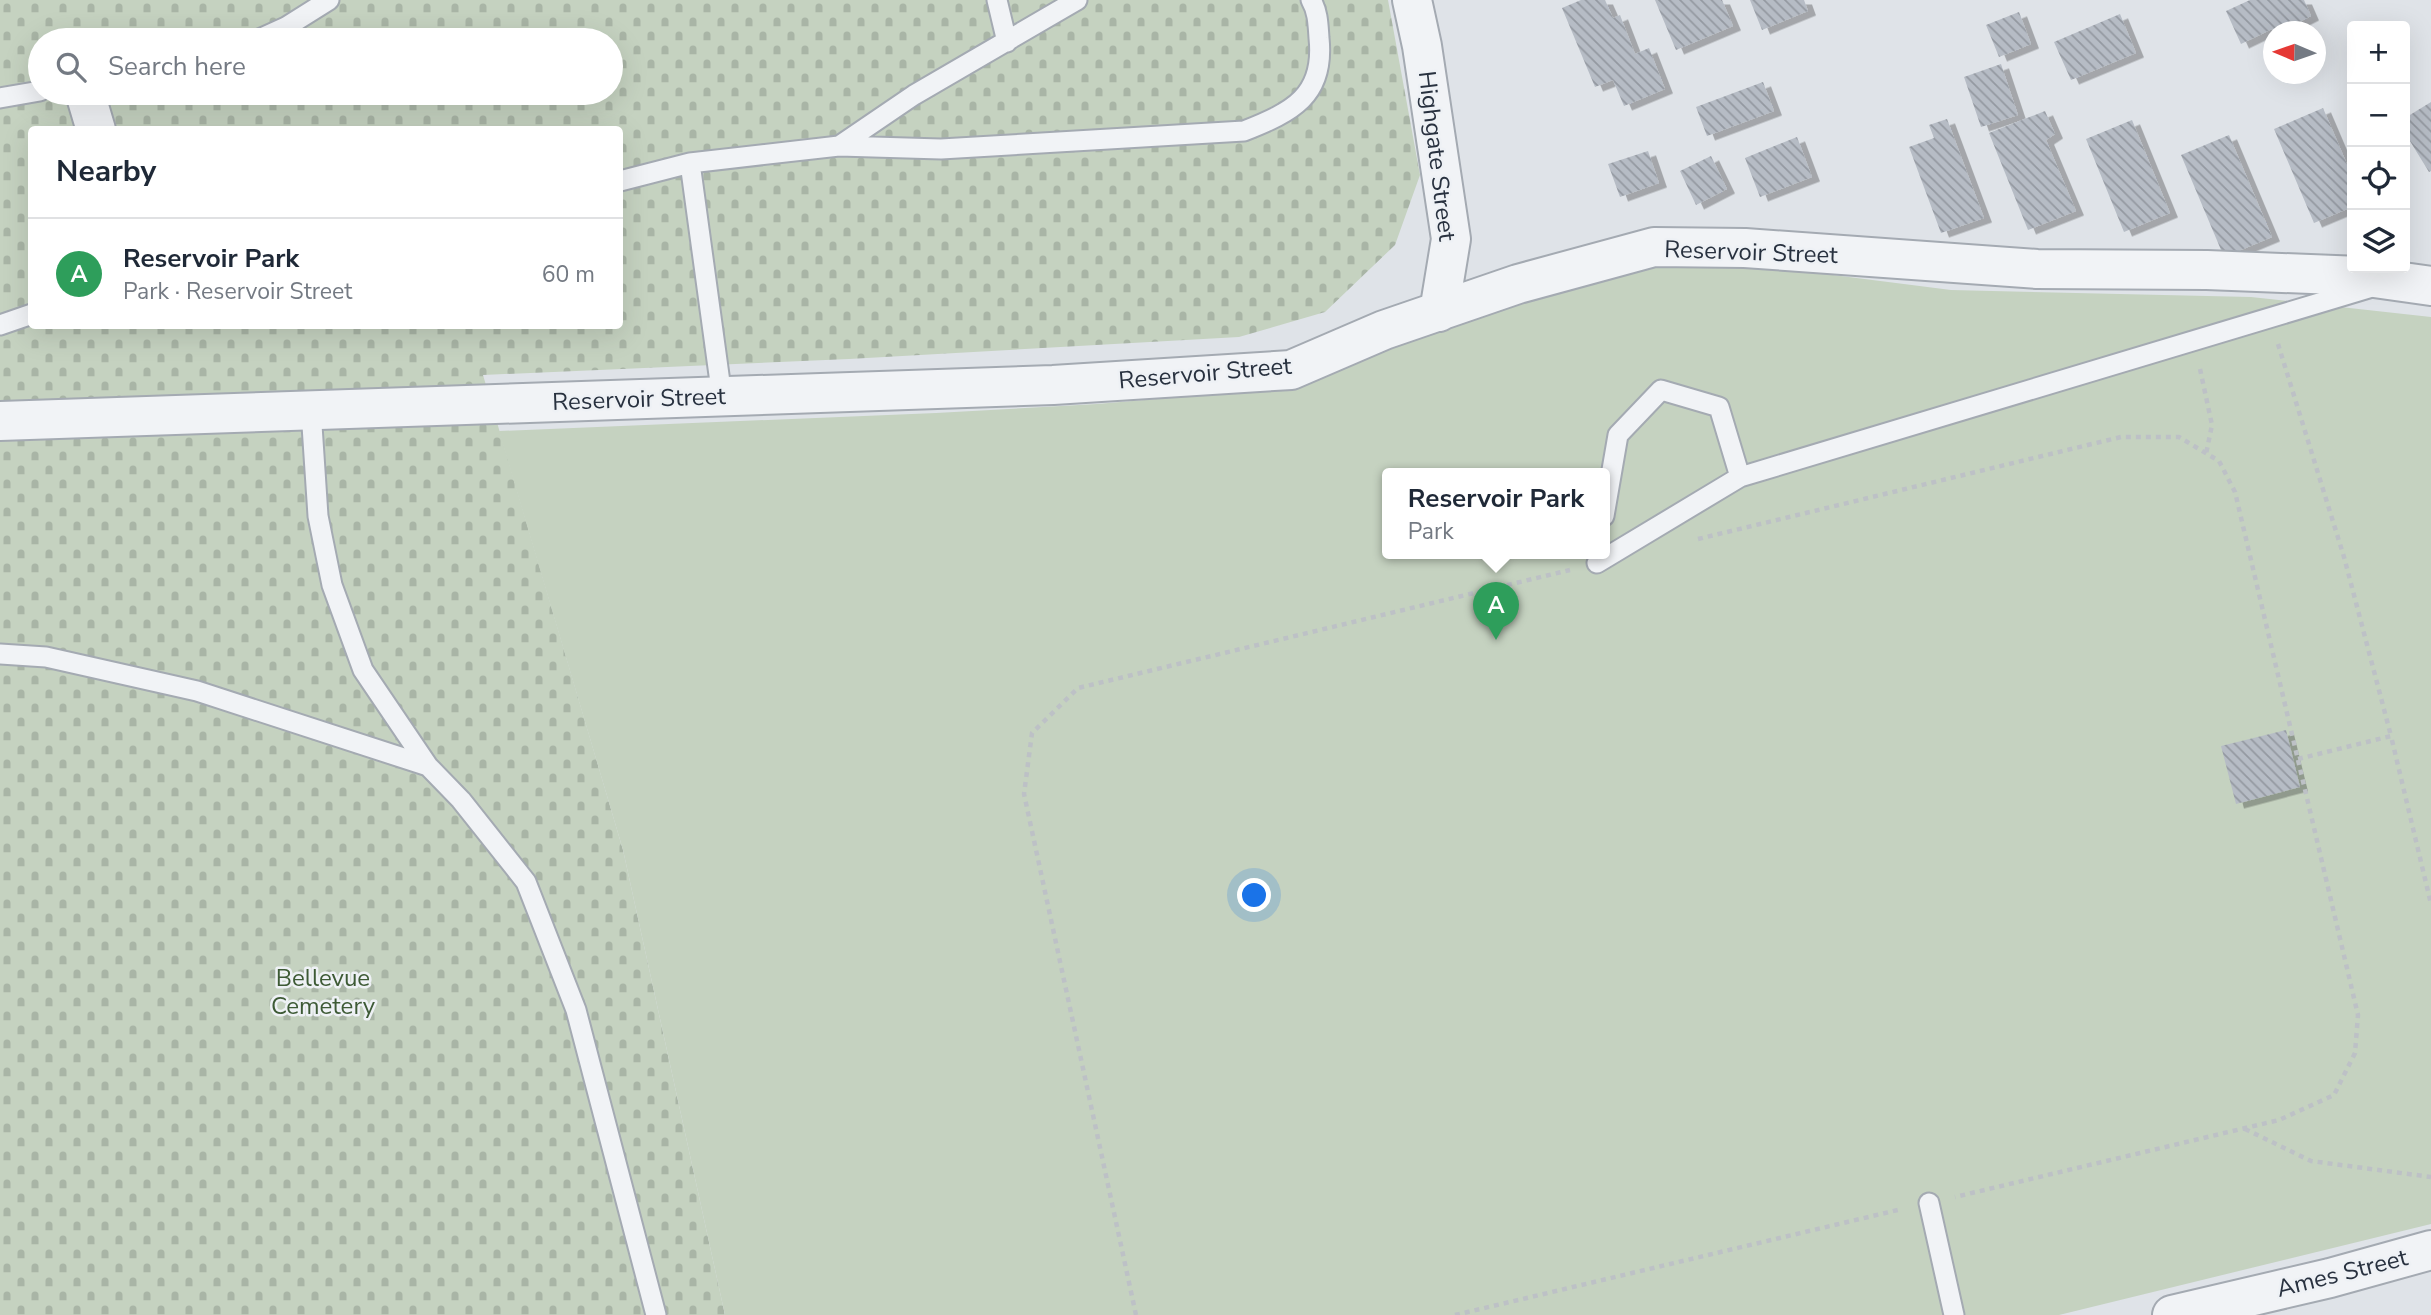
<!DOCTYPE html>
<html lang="en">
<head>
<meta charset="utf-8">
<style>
  :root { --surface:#fff; --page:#f2f2f3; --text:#1f2937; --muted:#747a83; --line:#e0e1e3; --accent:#cc445d }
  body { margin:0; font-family:"Nunito Sans",sans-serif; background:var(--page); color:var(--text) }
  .controls { position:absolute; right:21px; top:21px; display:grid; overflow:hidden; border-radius:7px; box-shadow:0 7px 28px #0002 }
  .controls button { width:63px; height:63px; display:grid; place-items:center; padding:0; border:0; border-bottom:2px solid var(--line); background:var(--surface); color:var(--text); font:35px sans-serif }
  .compass { position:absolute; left:2263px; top:21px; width:63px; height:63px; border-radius:50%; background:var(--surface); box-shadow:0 7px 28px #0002; rotate:272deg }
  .you { position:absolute; left:1255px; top:896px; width:24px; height:24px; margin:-18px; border:5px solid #fff; border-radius:50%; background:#1a73e8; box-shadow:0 0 0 10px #1a73e833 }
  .badge { display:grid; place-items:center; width:46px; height:46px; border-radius:50%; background:var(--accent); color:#fff; font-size:23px; font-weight:700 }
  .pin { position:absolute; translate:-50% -58px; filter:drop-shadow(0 2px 4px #0008) }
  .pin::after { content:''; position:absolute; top:37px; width:24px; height:21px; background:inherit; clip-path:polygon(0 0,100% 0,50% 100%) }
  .popup { position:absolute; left:1382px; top:468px; width:228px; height:91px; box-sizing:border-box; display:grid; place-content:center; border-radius:7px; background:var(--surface); filter:drop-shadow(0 2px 5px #0005); font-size:23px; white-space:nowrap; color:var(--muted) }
  .popup b { font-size:26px; color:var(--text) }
  .popup::after { content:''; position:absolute; left:50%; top:100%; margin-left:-14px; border:14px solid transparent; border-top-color:var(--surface) }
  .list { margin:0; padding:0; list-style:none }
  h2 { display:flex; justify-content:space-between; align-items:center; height:91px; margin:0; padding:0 28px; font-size:30px }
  h2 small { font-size:23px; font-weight:400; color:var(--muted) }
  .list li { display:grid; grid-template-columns:46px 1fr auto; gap:21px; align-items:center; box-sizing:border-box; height:112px; padding:0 28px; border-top:2px solid var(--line) }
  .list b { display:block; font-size:26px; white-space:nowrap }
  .list p { margin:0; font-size:23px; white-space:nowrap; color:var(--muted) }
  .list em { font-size:23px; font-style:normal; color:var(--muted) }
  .icon { flex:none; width:38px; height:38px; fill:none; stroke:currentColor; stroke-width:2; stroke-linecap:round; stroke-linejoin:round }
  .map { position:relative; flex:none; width:2431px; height:1315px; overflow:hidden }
  .search { position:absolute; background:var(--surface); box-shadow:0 7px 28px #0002; left:28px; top:28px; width:595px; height:77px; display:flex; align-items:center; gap:18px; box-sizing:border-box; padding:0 24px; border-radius:38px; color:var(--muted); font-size:26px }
  .panel { position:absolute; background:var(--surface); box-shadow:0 7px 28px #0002; left:28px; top:126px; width:595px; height:203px; border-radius:7px }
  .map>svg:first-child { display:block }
</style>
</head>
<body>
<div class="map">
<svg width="2431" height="1315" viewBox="0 0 2431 1315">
  <defs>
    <pattern id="cemetery-stones" width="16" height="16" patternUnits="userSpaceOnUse" patternTransform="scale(1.75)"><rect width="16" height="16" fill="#c5d2c0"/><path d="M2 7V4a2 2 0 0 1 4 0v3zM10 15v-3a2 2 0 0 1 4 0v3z" fill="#a9b5a6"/></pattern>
    <pattern id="building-back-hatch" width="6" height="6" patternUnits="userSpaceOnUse" patternTransform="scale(1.75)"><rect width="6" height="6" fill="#b6bcc5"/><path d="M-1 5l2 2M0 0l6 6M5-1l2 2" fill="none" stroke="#9499a1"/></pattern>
    <filter id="shadow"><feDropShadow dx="8" dy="4.5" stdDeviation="0" flood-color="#0004"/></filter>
  </defs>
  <rect width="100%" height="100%" fill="#dfe3e8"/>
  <!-- cemetery -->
  <path fill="url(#cemetery-stones)" fill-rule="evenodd" d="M0 0H1388L1420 175 1395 245 1325 312 1239 337 849 359 483 375 623 850 725 1315H0ZM40 40H611V93H40ZM32 130H620V326H32Z"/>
  <!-- park -->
  <path fill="#c5d2c0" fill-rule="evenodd" d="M1695 262 1763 266 1951 290 2251 297 2431 317V1224L2059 1315H725L623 850 499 431 936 413 1097 404 1262 390 1541 285 1625 270ZM1388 474H1604V554H1388Z"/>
  <!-- building -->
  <path fill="url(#building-back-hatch)" filter="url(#shadow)" d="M1581 0H1605L1613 18 1620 15 1635 54 1649 48 1665 89 1624 106 1613 80 1595 87 1562 8Z
    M1655 0H1722L1733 26 1676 50Z
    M1750 0H1804L1808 11 1762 30Z
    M2250 0H2304L2311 16 2280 32H2274L2272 29 2241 44 2226 11Z
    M2019 12 2031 44 1999 57 1986 25Z
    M2120 14 2136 53 2071 80 2054 42Z
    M2001 64 2018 115 1981 127 1964 77Z
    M1763 82 1774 111 1707 136 1696 107Z
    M2431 102V171L2429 172 2405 133V118Z
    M2323 108 2352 176V207L2314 223 2274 129Z
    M2045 111 2055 134 2046 140 2076 211 2028 230 1989 133Z
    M1947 119 1984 218 1941 233 1909 147 1934 138 1929 125Z
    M2132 120 2170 213 2124 232 2086 139Z
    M2229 135 2272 237 2224 257 2181 155Z
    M1797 137 1812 177 1760 197 1745 158Z
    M1648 151 1659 183 1620 197 1608 164Z
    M1711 156 1727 189 1696 205 1680 171Z
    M2286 730 2300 787 2236 804 2221 746Z"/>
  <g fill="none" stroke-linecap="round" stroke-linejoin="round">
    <defs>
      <path id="service" d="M997 0 1007 42
        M1077 0 914 95 839 146 941 149 1244 131C1292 112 1325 96 1319 38 1318 24 1318 12 1311 0
        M257 40 286 27 329 0
        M0 98 40 91
        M690 163 722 397
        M620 181 690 163 839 146
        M0 325 32 314
        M311 410 318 516 332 585 363 670 428 766
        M1740 477 2369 288
        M1597 563 1740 477 1719 407 1661 390 1618 435 1604 516
        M0 654 46 657 197 691 428 766 461 800 526 882 576 1010 656 1315
        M1929 1203 1954 1315"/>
      <path id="minor" d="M1412 0 1422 46 1451 239 1439 312
        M85 93 96 130
        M0 421 1053 385 1291 370 1384 330 1518 284 1654 247 1745 248 2037 269 2207 270 2360 276 2431 286
        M2172 1315 2330 1278 2431 1250"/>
    </defs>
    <!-- service casing -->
    <use href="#service" stroke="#a4aab2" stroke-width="23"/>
    <!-- minor casing -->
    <use href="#minor" stroke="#a4aab2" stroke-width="42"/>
    <!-- path -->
    <path stroke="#bdc1c6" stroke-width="4.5" stroke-dasharray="5 5" stroke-linecap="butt" d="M2278 344 2344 557 2391 736
      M2200 369 2212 425 2206 454
      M1698 539 2121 437H2179L2219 461 2235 492 2358 1015 2355 1053 2334 1095 2279 1120 1955 1197
      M2298 759 2391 736 2431 904
      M2245 1129 2311 1161 2431 1177
      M1136 1315 1024 794 1032 733 1078 688 1570 570
      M1455 1315 1902 1209"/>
    <!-- service -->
    <use href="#service" stroke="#f1f3f6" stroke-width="19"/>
    <!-- minor -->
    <use href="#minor" stroke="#f1f3f6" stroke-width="38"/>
  </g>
  <g text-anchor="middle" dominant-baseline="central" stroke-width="5" stroke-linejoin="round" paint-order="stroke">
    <!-- street labels -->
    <g font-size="24" fill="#28313f" stroke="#eef1f5">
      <text transform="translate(1437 156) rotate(83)">Highgate Street</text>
      <text transform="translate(1751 252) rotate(2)">Reservoir Street</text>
      <text transform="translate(1205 373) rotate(-5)">Reservoir Street</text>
      <text transform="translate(639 399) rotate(-2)">Reservoir Street</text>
      <text transform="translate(2342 1273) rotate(-14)">Ames Street</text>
    </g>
    <!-- park labels -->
    <g font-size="24" fill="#3d5a35" stroke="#eef1f5">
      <text x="323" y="978">Bellevue<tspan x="323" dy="28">Cemetery</tspan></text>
    </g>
  </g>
</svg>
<div class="controls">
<button>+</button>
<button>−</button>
<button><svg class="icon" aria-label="locate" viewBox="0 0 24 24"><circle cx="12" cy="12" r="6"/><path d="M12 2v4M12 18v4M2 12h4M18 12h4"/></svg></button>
<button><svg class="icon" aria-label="layers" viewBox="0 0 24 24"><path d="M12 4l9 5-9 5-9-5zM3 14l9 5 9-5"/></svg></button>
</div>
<svg class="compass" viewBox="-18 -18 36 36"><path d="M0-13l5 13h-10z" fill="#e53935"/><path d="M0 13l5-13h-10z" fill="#747a83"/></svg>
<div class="you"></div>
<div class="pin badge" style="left:1496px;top:640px;background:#2e9e5b">A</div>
<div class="popup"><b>Reservoir Park</b>Park</div>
<div class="search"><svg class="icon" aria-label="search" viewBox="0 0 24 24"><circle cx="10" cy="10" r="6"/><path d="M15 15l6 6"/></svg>Search here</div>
<section class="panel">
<h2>Nearby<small></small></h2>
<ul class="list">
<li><span class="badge" style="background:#2e9e5b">A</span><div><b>Reservoir Park</b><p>Park · Reservoir Street</p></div><em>60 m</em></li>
</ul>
</section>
</div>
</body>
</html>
